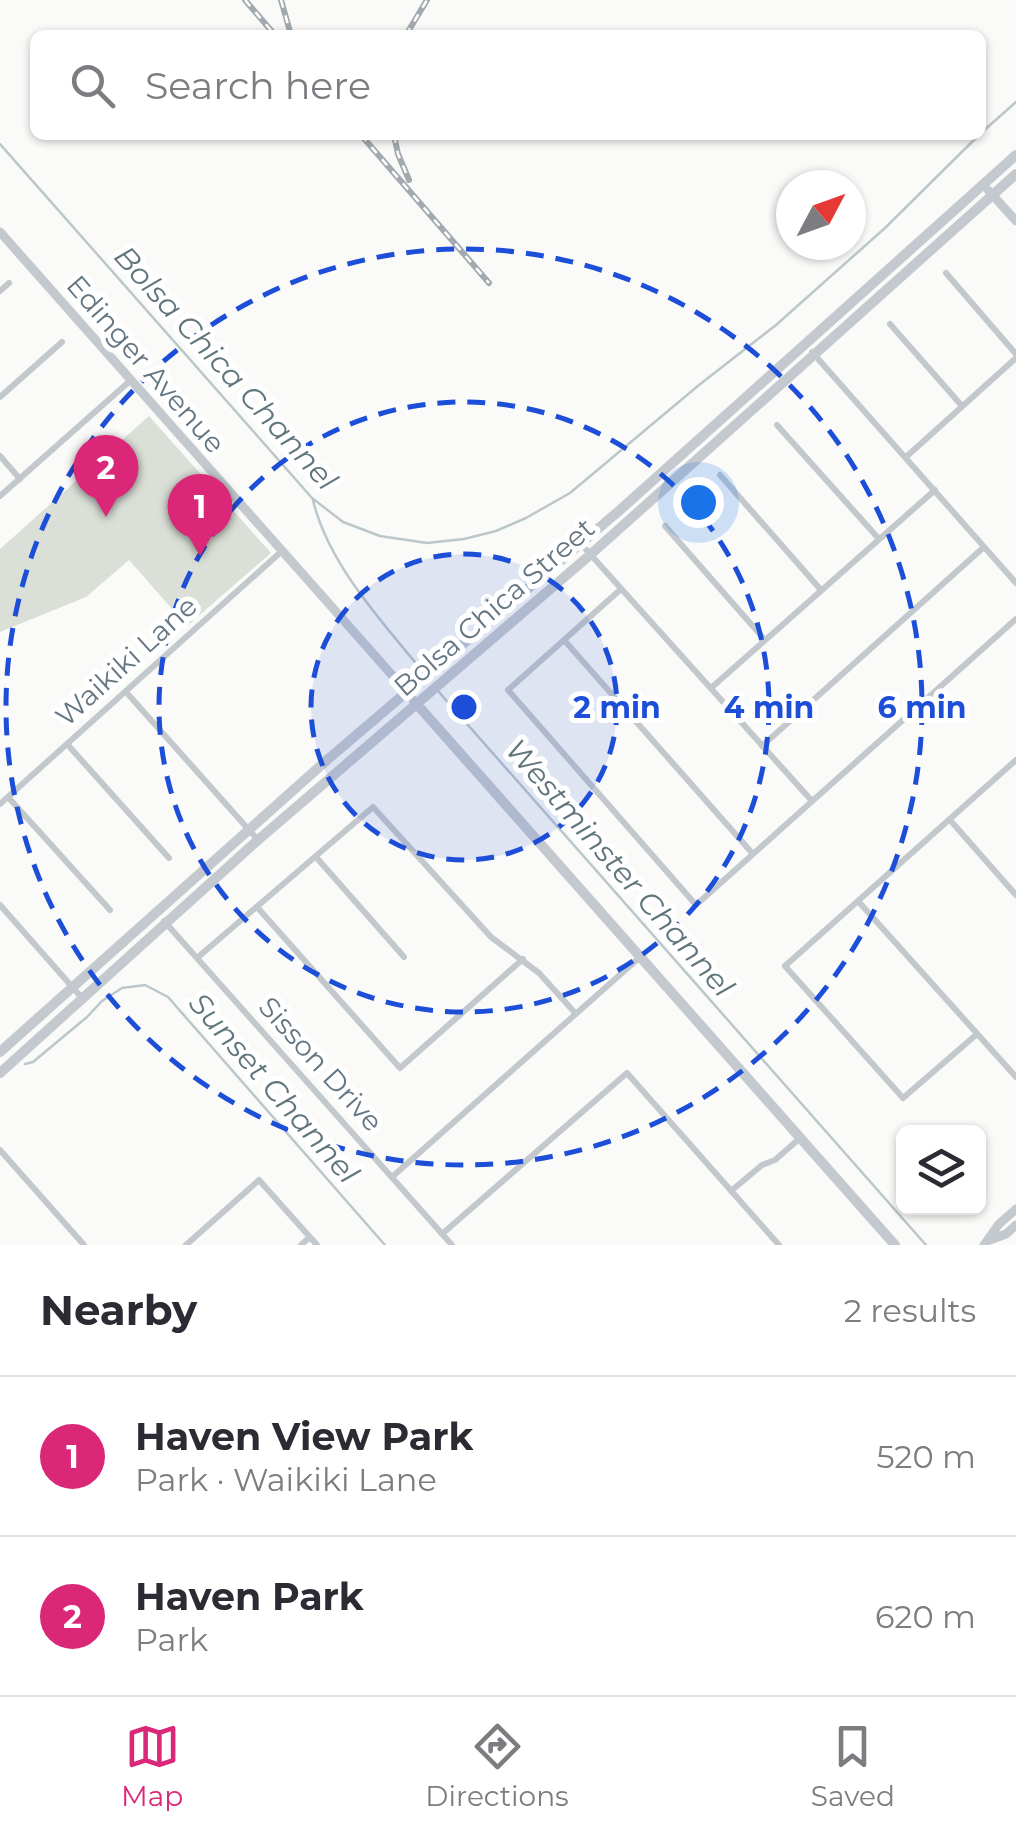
<!DOCTYPE html>
<html lang="en">
<head>
<meta charset="utf-8">
<style>
  :root { --surface:#fff; --page:#f7f7f7; --text:#2b2b33; --muted:#7c7c81; --line:#e1e1e2; --accent:#db2777 }
  body { margin:0; font-family:Montserrat,sans-serif; background:var(--page); color:var(--text) }
  .controls { position:absolute; right:30px; bottom:30px; display:grid; overflow:hidden; border-radius:15px; box-shadow:0 2px 8px #0004 }
  .controls button { width:90px; height:90px; display:grid; place-items:center; padding:0; border:0; border-bottom:2px solid var(--line); background:var(--surface); color:var(--text); font:50px sans-serif }
  .compass { position:absolute; left:776px; top:170px; width:90px; height:90px; border-radius:50%; background:var(--surface); box-shadow:0 2px 8px #0004; rotate:49deg }
  .you { position:absolute; left:698px; top:502px; width:35px; height:35px; margin:-25px; border:8px solid #fff; border-radius:50%; background:#1a73e8; box-shadow:0 0 0 15px #1a73e833 }
  .badge { display:grid; place-items:center; width:65px; height:65px; border-radius:50%; background:var(--accent); color:#fff; font-size:32px; font-weight:700 }
  .pin { position:absolute; translate:-50% -82px; filter:drop-shadow(0 2px 5px #0008) }
  .pin::after { content:''; position:absolute; top:52px; width:35px; height:30px; background:inherit; clip-path:polygon(0 0,100% 0,50% 100%) }
  .list { margin:0; padding:0; list-style:none }
  h2 { display:flex; justify-content:space-between; align-items:center; height:130px; margin:0; padding:0 40px; font-size:42px }
  h2 small { font-size:32px; font-weight:400; color:var(--muted) }
  .list li { display:grid; grid-template-columns:65px 1fr auto; gap:30px; align-items:center; box-sizing:border-box; height:160px; padding:0 40px; border-top:2px solid var(--line) }
  .list b { display:block; font-size:38px; white-space:nowrap }
  .list p { margin:0; font-size:32px; white-space:nowrap; color:var(--muted) }
  .list em { font-size:32px; font-style:normal; color:var(--muted) }
  .icon { flex:none; width:55px; height:55px; fill:none; stroke:currentColor; stroke-width:2; stroke-linecap:round; stroke-linejoin:round }
  .map { position:relative; flex:none; width:1016px; height:1245px; overflow:hidden }
  .search { position:absolute; background:var(--surface); box-shadow:0 2px 8px #0004; left:30px; right:30px; top:30px; height:110px; display:flex; align-items:center; gap:25px; box-sizing:border-box; padding:0 35px; border-radius:15px; color:var(--muted); font-size:38px }
  .sheet { height:450px; background:var(--surface) }
  nav { display:flex; justify-content:space-around; align-items:center; box-sizing:border-box; height:140px; border-top:2px solid var(--line); background:var(--surface); font-size:28px; color:var(--muted) }
  nav a { display:grid; justify-items:center; gap:5px }
  nav .on { color:var(--accent) }
  .map>svg:first-child { display:block }
</style>
</head>
<body>
<div class="map">
<svg width="1016" height="1245" viewBox="0 0 1016 1245">
  <rect width="100%" height="100%" fill="#fafaf8"/>
  <!-- green -->
  <path fill="#dadfd7" d="M149 416 271 553 187 626 129 560 86 597 0 632V549Z"/>
  <g fill="none" stroke-linecap="round" stroke-linejoin="round">
    <!-- stream -->
    <path stroke="#bbc7cb" stroke-width="2.5" d="M981 133 1016 102
      M0 144 312 498 343 522 380 536 427 543 464 539 496 531 526 518 570 493 699 385 776 325 885 228 979 135
      M313 500C328 564 383 623 424 673
      M438 691 926 1245
      M25 1064 33 1062 87 1017 102 1001 122 988 145 985 168 997 385 1245"/>
    <!-- street -->
    <path stroke="#c3c8cc" stroke-width="6" d="M946 273 1016 354
      M0 291 9 283
      M890 324 962 406
      M812 352 1016 583
      M0 397 62 342
      M777 425 879 539
      M0 456 20 479
      M906 457 1016 358
      M720 475 821 590
      M0 496 131 380
      M665 526 765 640
      M581 544 812 801
      M621 589 508 690 696 905 1016 619
      M564 640 753 854
      M711 688 935 490
      M126 692 258 840
      M67 744 169 858
      M762 746 984 547
      M8 797 110 910
      M0 804 282 551
      M950 820 1016 895
      M316 857 404 957
      M858 901 1016 1077
      M0 905 82 998
      M257 907 400 1068 523 959
      M164 921 452 1245
      M197 958 373 807 491 937 539 973 576 1014
      M977 1034 903 1098 785 966 1016 760
      M0 1150 84 1245
      M392 1177 640 957
      M731 1191 762 1165 775 1160 800 1138
      M442 1234 627 1073 779 1245
      M186 1245 259 1180 317 1245
      M301 1245 310 1237"/>
    <!-- secondary -->
    <path stroke="#c3c9ce" stroke-width="9" d="M988 190 1016 221
      M0 232 407 692
      M990 1240 1006 1234 1016 1225
      M984 1245 999 1224 1016 1209"/>
    <!-- primary -->
    <path stroke="#c3c9ce" stroke-width="10" d="M414 701 895 1245
      M0 1052 327 760 620 510 1016 155
      M0 1073 258 840 590 555 1016 174"/>
    <defs>
      <path id="rail" d="M245 0 275 35
        M281 0 291 35
        M406 35 427 0
        M361 135 489 283
        M394 135 398 154 409 180"/>
    </defs>
    <!-- rail casing -->
    <use href="#rail" stroke="#a2aab0" stroke-width="6"/>
    <!-- rail -->
    <use href="#rail" stroke="#fff" stroke-width="2.5" stroke-dasharray="8" stroke-linecap="butt"/>
  </g>
  <!-- distance rings -->
  <circle cx="464" cy="707" r="153" fill="#1d4ed8" fill-opacity=".12"/>
  <g fill="none" stroke="#1d4ed8" stroke-width="5" stroke-dasharray="18 12">
    <circle cx="464" cy="707" r="153"/>
    <circle cx="464" cy="707" r="305"/>
    <circle cx="464" cy="707" r="458"/>
  </g>
  <g text-anchor="middle" dominant-baseline="central" stroke-width="10" stroke-linejoin="round" paint-order="stroke">
    <!-- street labels -->
    <g font-size="28" fill="#657683" stroke="#fff">
      <text transform="translate(146 364) rotate(49)">Edinger Avenue</text>
      <text transform="translate(494 607) rotate(-41)">Bolsa Chica Street</text>
      <text transform="translate(126 661) rotate(-42)">Waikiki Lane</text>
      <text transform="translate(321 1064) rotate(48)">Sisson Drive</text>
    </g>
    <!-- water labels -->
    <g font-size="30" font-style="italic" fill="#60757c" stroke="#fff">
      <text transform="translate(226 368) rotate(48)">Bolsa Chica Channel</text>
      <text transform="translate(620 868) rotate(49)">Westminster Channel</text>
      <text transform="translate(274 1088) rotate(49)">Sunset Channel</text>
    </g>
  </g>
  <circle cx="464" cy="707" r="15" fill="#1d4ed8" stroke="#fff" stroke-width="5"/>
  <g font-size="30" text-anchor="middle" font-weight="bold" fill="#1d4ed8" stroke="#fff" stroke-width="10" stroke-linejoin="round" paint-order="stroke">
    <text x="617" y="718">2 min</text>
    <text x="769" y="718">4 min</text>
    <text x="922" y="718">6 min</text>
  </g>
</svg>
<div class="controls">
<button><svg class="icon" aria-label="layers" viewBox="0 0 24 24"><path d="M12 4l9 5-9 5-9-5zM3 14l9 5 9-5"/></svg></button>
</div>
<svg class="compass" viewBox="-18 -18 36 36"><path d="M0-13l5 13h-10z" fill="#e53935"/><path d="M0 13l5-13h-10z" fill="#7c7c81"/></svg>
<div class="you"></div>
<div class="pin badge" style="left:200px;top:556px">1</div>
<div class="pin badge" style="left:106px;top:517px">2</div>
<div class="search"><svg class="icon" aria-label="search" viewBox="0 0 24 24"><circle cx="10" cy="10" r="6"/><path d="M15 15l6 6"/></svg>Search here</div>
</div>
<section class="sheet">
<h2>Nearby<small>2 results</small></h2>
<ul class="list">
<li><span class="badge">1</span><div><b>Haven View Park</b><p>Park · Waikiki Lane</p></div><em>520 m</em></li>
<li><span class="badge">2</span><div><b>Haven Park</b><p>Park</p></div><em>620 m</em></li>
</ul>
</section>
<nav>
<a class="on"><svg class="icon" aria-label="map" viewBox="0 0 24 24"><path d="M3 6l6-2 6 2 6-2v14l-6 2-6-2-6 2zM9 4v14M15 6v14"/></svg>Map</a>
<a><svg class="icon" aria-label="directions" viewBox="0 0 24 24"><path d="M12 3l9 9-9 9-9-9zM9 14v-3h6M13 9l2 2-2 2"/></svg>Directions</a>
<a><svg class="icon" aria-label="saved" viewBox="0 0 24 24"><path d="M7 4h10v16l-5-4-5 4z"/></svg>Saved</a>
</nav>
</body>
</html>
